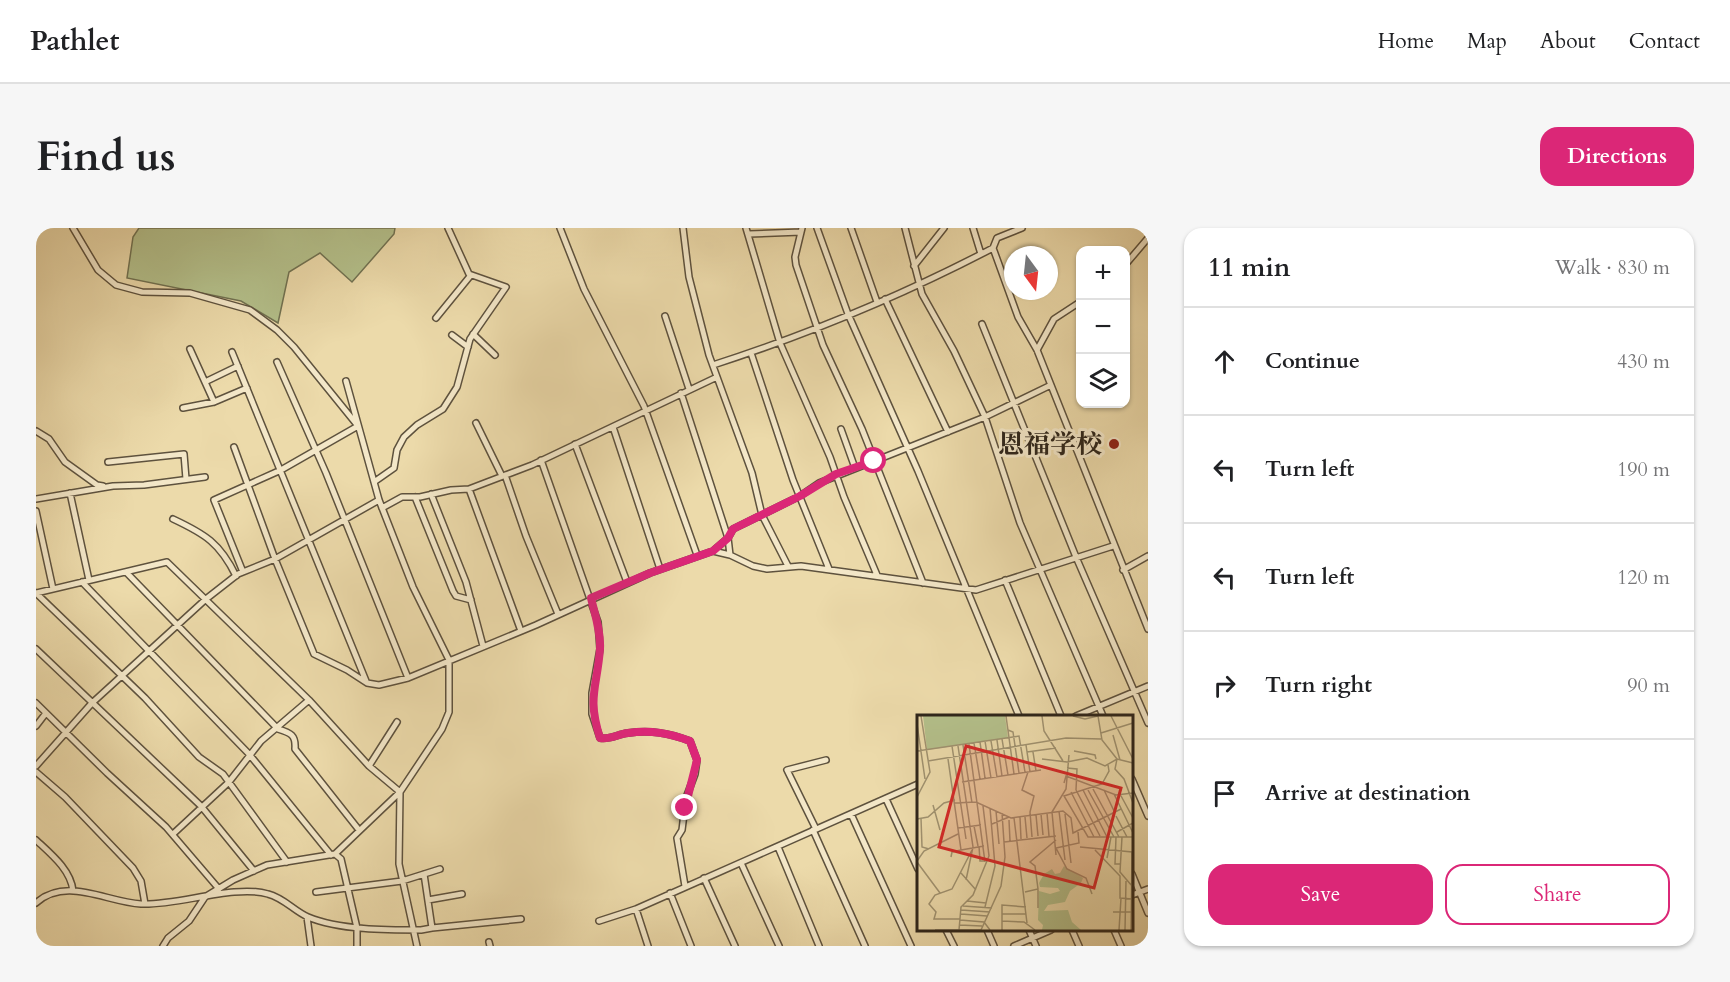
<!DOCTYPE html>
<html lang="en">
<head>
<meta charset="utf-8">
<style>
  :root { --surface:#fff; --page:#f6f6f6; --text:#202124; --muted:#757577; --line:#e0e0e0; --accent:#db2777 }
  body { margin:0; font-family:Cardo,"Noto Serif SC",serif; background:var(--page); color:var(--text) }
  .controls { position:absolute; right:18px; top:18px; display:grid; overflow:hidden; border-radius:12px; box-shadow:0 2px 4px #0004 }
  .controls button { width:54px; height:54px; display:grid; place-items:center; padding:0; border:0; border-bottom:2px solid var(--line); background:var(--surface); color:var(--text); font:30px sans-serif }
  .compass { position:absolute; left:968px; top:18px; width:54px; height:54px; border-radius:50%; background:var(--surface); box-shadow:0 2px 4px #0004; rotate:165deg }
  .stop { position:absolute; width:18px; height:18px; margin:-14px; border:4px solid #db2777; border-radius:50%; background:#fff }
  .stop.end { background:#db2777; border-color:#fff; box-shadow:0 2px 6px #0008 }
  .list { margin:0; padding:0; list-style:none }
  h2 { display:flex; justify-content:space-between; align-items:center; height:78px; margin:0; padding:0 24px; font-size:26px }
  h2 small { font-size:20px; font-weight:400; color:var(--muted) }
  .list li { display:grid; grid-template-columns:39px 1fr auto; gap:18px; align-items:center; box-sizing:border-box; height:108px; padding:0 24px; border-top:2px solid var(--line) }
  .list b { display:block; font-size:22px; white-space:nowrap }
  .list em { font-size:20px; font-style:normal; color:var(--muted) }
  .actions { display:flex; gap:12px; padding:18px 24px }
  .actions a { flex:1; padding:14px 0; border:2px solid var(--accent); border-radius:18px; text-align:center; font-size:21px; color:var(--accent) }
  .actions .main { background:var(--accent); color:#fff }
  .icon { flex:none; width:33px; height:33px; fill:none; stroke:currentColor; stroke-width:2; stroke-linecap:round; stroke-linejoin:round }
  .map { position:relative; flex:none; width:1112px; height:718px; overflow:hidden; border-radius:18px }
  header { display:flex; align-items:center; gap:36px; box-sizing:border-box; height:84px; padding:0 30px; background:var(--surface); border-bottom:2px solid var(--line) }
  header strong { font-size:28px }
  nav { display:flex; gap:33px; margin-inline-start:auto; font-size:21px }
  .intro { display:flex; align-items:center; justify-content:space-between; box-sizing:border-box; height:144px; padding:0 36px }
  h1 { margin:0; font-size:42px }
  .button { padding:15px 27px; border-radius:18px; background:var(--accent); color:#fff; font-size:21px; font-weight:700 }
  main { display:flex; gap:36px; padding:0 36px }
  aside { flex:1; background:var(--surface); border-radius:18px; box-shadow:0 2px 4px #0004 }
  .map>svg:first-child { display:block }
</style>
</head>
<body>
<header>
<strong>Pathlet</strong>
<nav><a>Home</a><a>Map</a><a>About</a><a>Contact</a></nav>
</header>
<div class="intro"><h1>Find us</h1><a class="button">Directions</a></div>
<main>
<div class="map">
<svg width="1112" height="718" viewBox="0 0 1112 718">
  <rect width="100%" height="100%" fill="#ecdaaa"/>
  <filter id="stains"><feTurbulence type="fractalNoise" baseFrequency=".00333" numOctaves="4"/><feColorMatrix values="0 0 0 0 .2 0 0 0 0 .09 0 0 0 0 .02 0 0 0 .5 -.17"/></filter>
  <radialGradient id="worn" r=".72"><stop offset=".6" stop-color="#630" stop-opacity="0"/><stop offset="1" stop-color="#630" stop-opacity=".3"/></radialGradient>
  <!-- green -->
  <path fill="#b4c08b" stroke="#717252" stroke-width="1.5" d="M103 0H359L358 6 316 54 284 25 253 44 242 95 205 73 91 50 97 9Z"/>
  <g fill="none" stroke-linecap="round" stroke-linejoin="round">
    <defs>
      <path id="street" d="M37 0 62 42 80 57 106 64 154 65 214 82 241 102 258 119 322 198 245 242 178 272 207 344
        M524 0 548 61 608 178 661 327
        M647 0 653 49 673 127 716 245 726 287 752 338
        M710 0 744 115 794 229 808 269 841 347
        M766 0 759 29 760 37 787 117 826 201 887 355
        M781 0 812 86 882 243 983 488
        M815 0 841 74
        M869 0 886 66 918 123 949 189 984 295 1067 488
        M937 0 945 26
        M986 0 961 10 957 20 982 89 1001 122 1112 401
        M713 6 765 4
        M1090 36 1112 10
        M878 38 908 0
        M849 71 912 204
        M629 88 653 161
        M400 90 435 47
        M946 96 1040 329 1112 495
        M437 106 459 127
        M416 107 432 119
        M154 121 178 174
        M1001 122 1018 91 1044 74
        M196 124 330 453
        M715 125 757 252 793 341
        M241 134 290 245 372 450
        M677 137C773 106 867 67 957 20
        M171 153 202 138
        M310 153 343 272 377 359 413 432V484L406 501 364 564 363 636 381 718
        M645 165 692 310 677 323
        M147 180 178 174 211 160
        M440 195 466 248
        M577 199 624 341
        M805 201 819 240
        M0 203 13 211 29 234 61 257 67 258
        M539 216 591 354
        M198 219 239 331 343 272
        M505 232 562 394 564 421 556 465V486L564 510C574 512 582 506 592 505 615 502 633 505 654 513L661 532 659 546 650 570 646 602 641 610 649 658
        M72 234 148 226 150 251
        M469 247 490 308 522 386
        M338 254 358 240 361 222 368 209 381 197 407 181 421 159 434 111 470 59 433 46 412 0
        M433 261 485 403
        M34 265 53 352
        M395 266 430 354 447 418
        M379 269 417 363 420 368 435 372
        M0 271 77 258 108 257 169 249
        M346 280 366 269H384L415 262 433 261 496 237 681 149
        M0 283 17 361
        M137 291C169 306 184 315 200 348
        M694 327 692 310 697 301 764 268 783 255 949 189 1015 157
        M1087 342 1112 328
        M90 344 242 501C255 505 260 507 259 521L323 602
        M969 352 1025 488
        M46 354 213 526 295 627
        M0 365 131 334 273 472 333 538 364 564 299 626 231 637 197 652 169 669 153 693 132 710 127 718
        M0 365 109 470 163 529 187 546 251 634
        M0 421 165 578 218 643
        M0 475 71 545 130 599 183 661
        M1040 488 1112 458
        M0 498 10 485
        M0 538 56 475 170 371 202 346 239 331 278 426 311 442 331 455 343 457 372 450 500 397 614 345 677 323 694 327 717 338 731 341 765 338 940 362 1077 318
        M333 538 361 494
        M0 544 29 569 97 640 105 653 109 676
        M1096 551 1112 588
        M850 571 882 641
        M815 586 875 718
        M780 601 751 542 790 532
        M777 602 829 718
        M137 606 193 554 225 513 273 472
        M0 612C15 626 35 642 37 663
        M742 619 783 718
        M299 626 305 631 321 700V718
        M705 635 743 718
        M1096 646 1112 685
        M668 650 699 718
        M280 664 366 653 404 641
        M634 665 655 718
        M1096 667 1112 661
        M392 672 426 666
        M0 675C30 648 70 674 105 676 141 678 199 656 232 666 248 670 258 683 272 689 303 702 351 702 385 702L396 700 388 646
        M600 681 612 718
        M271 689 275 718
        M563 693 600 681 882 556
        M396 700 485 691
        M910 702 918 718
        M951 702 958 718
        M993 702 1000 718
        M1036 702 1043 718
        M1078 702 1085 718
        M453 714 454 718
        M978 718 1015 702"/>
    </defs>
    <!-- street casing -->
    <use href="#street" stroke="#5e523e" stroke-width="8"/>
    <!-- street -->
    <use href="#street" stroke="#f3e7c8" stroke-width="5"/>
  </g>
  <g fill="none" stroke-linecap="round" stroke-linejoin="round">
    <!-- route -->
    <path stroke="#db2777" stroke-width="8" d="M649 580 661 532 654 513C633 505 615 502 592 505 582 506 574 512 564 510 551 469 561 460 564 421 565 404 559 387 555 370L614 345 677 323 692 310 697 301 764 268 800 246 838 233"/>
  </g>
  <!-- markers -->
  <circle fill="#8f2418" stroke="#f3e7c8" stroke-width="2" cx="1078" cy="216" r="6"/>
  <g text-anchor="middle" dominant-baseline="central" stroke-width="6" stroke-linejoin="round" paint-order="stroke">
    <!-- poi labels -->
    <g font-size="26" font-weight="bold" fill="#2e251a" stroke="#f3e7c8" text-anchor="end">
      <text x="1066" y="216">恩福学校</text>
    </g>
  </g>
  <!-- overview -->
  <g transform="translate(881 487)">
    <rect width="216" height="216" fill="#ecdaaa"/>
    <path d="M6 1H88L91 23 10 35ZM147 151 166 163 164 168 153 176 148 187 131 190 127 196 151 195 155 207 164 215H125L126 210 121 205 122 176 133 179 143 176 141 173 123 172 122 168 127 159 135 154 138 159 143 158Z" fill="#b4c08b"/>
    <path fill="none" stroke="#a09270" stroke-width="1.5" d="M89 1 97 59M125 1 127 16 146 46M156 1 168 4 181 1M181 1 185 25 200 44 198 54 207 64 216 88M194 1 216 44M0 9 8 64M91 15 96 17 102 58M184 18 216 8M196 20 203 45M85 24 91 60M80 25 85 61M68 26 74 63M74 26 80 62M63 27 68 63M57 28 63 64M52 29 68 147M46 30 55 88M109 30 113 57M35 31 49 124M41 31 56 132 49 165M0 36 102 21 108 57M157 36 178 40 179 44M110 37 139 33M116 37 119 56M31 44 44 135 35 137 34 142M125 44 150 47 170 43 188 51 200 44 216 48M11 46 149 23 184 24M191 50 192 56 185 69 147 81 171 122H216M150 53 160 54 159 75M111 57 105 75 117 81 113 97 115 122M45 67 124 55M147 68 149 61 199 80 216 78M176 74 202 122M159 75 183 121M166 75 190 122M171 75 197 122M187 75 198 98M154 77 177 122M197 79 216 118M203 79 216 103M0 82 13 57 4 1M38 88 59 87 94 103 146 96 154 103 156 118 204 94M16 90 23 115M79 96 82 129M142 96 148 145M130 98 132 121M124 99 126 120M148 99 154 148M119 100 121 121M199 101 210 122M103 102 104 124M108 102 110 123M4 103 5 132 12 134M97 103 110 208M0 104 11 102 27 88 38 85M92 105 93 126M75 109 92 102M57 111 61 131M41 113 64 110M161 117 162 128 139 133 150 154 169 163 175 179M200 117 216 108M199 122 198 149H204M205 122 203 157 215 171M87 127 139 121M62 131 63 146H68M163 132 215 137 214 215M44 135 67 131M178 135 203 161V183L215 184M139 140 135 97 149 74 152 40M190 143 194 122M0 146 7 136 41 119M0 147 23 178M44 158 59 175M121 174V193M108 177 121 174 118 151 113 147 139 125M50 186 69 188M46 191 75 193M68 192 78 151 73 93M44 195 73 197M196 197H216M44 199 70 201M85 199H109M43 204H17L19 197 12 189 18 180 35 174 55 135M43 205 67 207 73 215M85 206V190L109 192M42 210 65 211M18 215H64M42 215 44 192 56 180 72 141 66 91M64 215 84 171 88 142 85 98M85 215V206L107 207 118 215M202 215 204 183M208 215 209 166"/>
    <path fill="#d62828" fill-opacity="0.15" stroke="#d62828" stroke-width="3" d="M49 31 204 73 177 173 22 132Z"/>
    <rect width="216" height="216" fill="none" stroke="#2e251a" stroke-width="3"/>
  </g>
  <rect width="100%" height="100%" filter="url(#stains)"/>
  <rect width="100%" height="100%" fill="url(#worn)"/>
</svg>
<div class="controls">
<button>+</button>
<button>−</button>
<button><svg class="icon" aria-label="layers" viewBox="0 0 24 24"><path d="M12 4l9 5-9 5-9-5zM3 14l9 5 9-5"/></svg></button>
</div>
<svg class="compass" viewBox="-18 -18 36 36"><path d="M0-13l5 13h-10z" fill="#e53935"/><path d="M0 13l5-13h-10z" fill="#757577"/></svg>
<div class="stop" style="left:838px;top:233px"></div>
<div class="stop end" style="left:649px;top:580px"></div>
</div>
<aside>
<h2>11 min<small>Walk · 830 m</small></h2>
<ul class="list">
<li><svg class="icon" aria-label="ahead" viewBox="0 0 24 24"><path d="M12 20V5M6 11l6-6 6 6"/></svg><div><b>Continue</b></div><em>430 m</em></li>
<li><svg class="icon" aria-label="left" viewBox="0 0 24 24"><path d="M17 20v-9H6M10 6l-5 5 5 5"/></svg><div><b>Turn left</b></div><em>190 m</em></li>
<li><svg class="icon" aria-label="left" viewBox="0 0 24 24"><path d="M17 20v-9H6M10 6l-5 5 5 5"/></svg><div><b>Turn left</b></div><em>120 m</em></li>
<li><svg class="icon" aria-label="right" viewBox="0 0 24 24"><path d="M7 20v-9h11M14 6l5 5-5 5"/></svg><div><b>Turn right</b></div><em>90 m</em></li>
<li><svg class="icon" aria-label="arrive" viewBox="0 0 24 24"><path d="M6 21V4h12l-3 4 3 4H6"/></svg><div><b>Arrive at destination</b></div></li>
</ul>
<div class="actions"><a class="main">Save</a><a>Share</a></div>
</aside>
</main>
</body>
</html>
